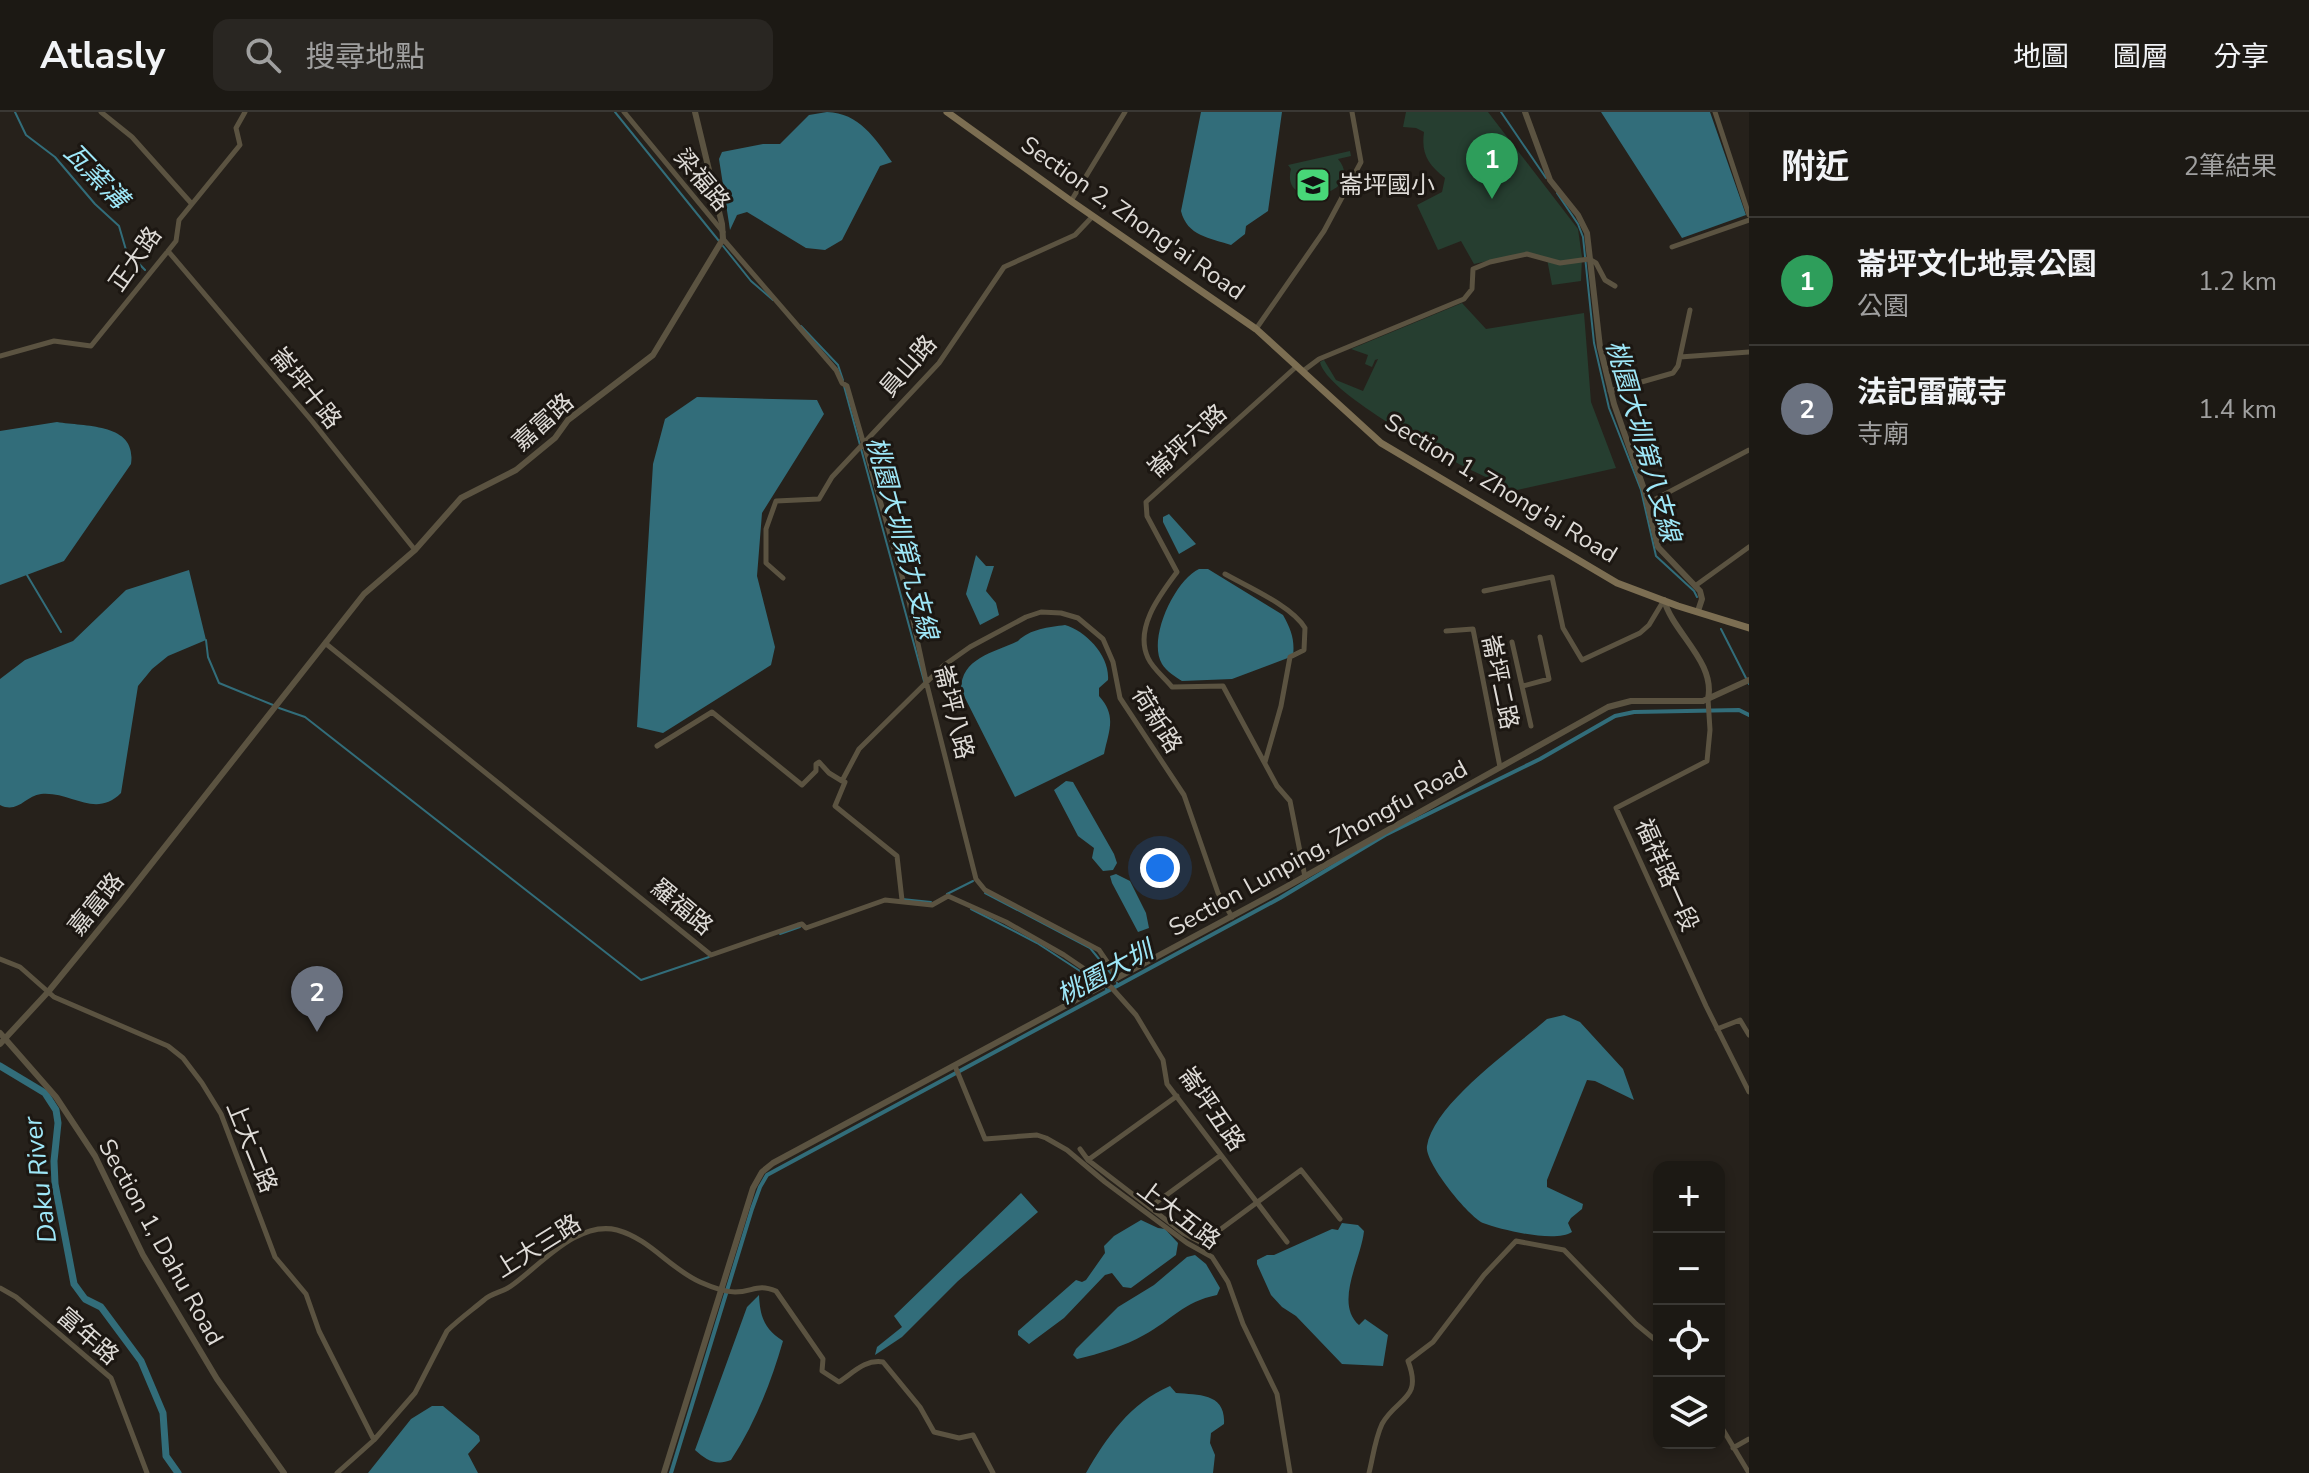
<!DOCTYPE html>
<html lang="zh-TW">
<head>
<meta charset="utf-8">
<style>
  :root { --surface:#1c1914; --page:#292622; --text:#f1f3f6; --muted:#a0a0a0; --line:#3a3834; --accent:#b45309 }
  body { margin:0; font-family:"Nunito Sans","Noto Sans TC",sans-serif; background:var(--page); color:var(--text) }
  .controls { position:absolute; right:24px; bottom:24px; display:grid; overflow:hidden; border-radius:16px; box-shadow:0 4px 12px #0003 }
  .controls button { width:72px; height:72px; display:grid; place-items:center; padding:0; border:0; border-bottom:2px solid var(--line); background:var(--surface); color:var(--text); font:40px sans-serif }
  .you { position:absolute; left:1160px; top:756px; width:28px; height:28px; margin:-20px; border:6px solid #fff; border-radius:50%; background:#1a73e8; box-shadow:0 0 0 12px #1a73e833 }
  .badge { display:grid; place-items:center; width:52px; height:52px; border-radius:50%; background:var(--accent); color:#fff; font-size:26px; font-weight:700 }
  .pin { position:absolute; translate:-50% -66px; filter:drop-shadow(0 2px 4px #0008) }
  .pin::after { content:''; position:absolute; top:42px; width:28px; height:24px; background:inherit; clip-path:polygon(0 0,100% 0,50% 100%) }
  .list { margin:0; padding:0; list-style:none }
  h2 { display:flex; justify-content:space-between; align-items:center; height:104px; margin:0; padding:0 32px; font-size:34px }
  h2 small { font-size:26px; font-weight:400; color:var(--muted) }
  .list li { display:grid; grid-template-columns:52px 1fr auto; gap:24px; align-items:center; box-sizing:border-box; height:128px; padding:0 32px; border-top:2px solid var(--line) }
  .list b { display:block; font-size:30px; white-space:nowrap }
  .list p { margin:0; font-size:26px; white-space:nowrap; color:var(--muted) }
  .list em { font-size:26px; font-style:normal; color:var(--muted) }
  .icon { flex:none; width:44px; height:44px; fill:none; stroke:currentColor; stroke-width:2; stroke-linecap:round; stroke-linejoin:round }
  .map { position:relative; flex:none; width:1749px; height:1361px; overflow:hidden }
  header { display:flex; align-items:center; gap:48px; box-sizing:border-box; height:112px; padding:0 40px; background:var(--surface); border-bottom:2px solid var(--line) }
  header strong { font-size:38px }
  nav { display:flex; gap:44px; margin-inline-start:auto; font-size:28px }
  .search { width:560px; height:72px; background:var(--page); display:flex; align-items:center; gap:20px; box-sizing:border-box; padding:0 28px; border-radius:16px; color:var(--muted); font-size:30px }
  main { display:flex }
  aside { flex:1; background:var(--surface) }
  .map>svg:first-child { display:block }
</style>
</head>
<body>
<header>
<strong>Atlasly</strong>
<div class="search"><svg class="icon" aria-label="search" viewBox="0 0 24 24"><circle cx="10" cy="10" r="6"/><path d="M15 15l6 6"/></svg>搜尋地點</div>
<nav><a>地圖</a><a>圖層</a><a>分享</a></nav>
</header>
<main>
<div class="map">
<svg width="1749" height="1361" viewBox="0 0 1749 1361">
  <rect width="100%" height="100%" fill="#26211b"/>
  <!-- green -->
  <path fill="#263e30" d="M1406 0H1488L1578 117 1582 145 1581 169 1552 173 1547 147 1528 140 1474 152 1461 129 1438 138 1417 93 1442 80 1445 66C1428 52 1421 42 1424 20L1416 16 1403 15Z
    M1350 39 1351 44 1338 47C1368 83 1279 101 1291 57L1288 53Z
    M1462 191 1486 217 1584 201 1591 290 1616 356 1513 379C1497 369 1480 363 1463 354 1434 338 1326 280 1320 250L1324 248 1336 268 1363 279 1378 247 1375 248 1372 255 1365 252 1368 243 1351 237Z"/>
  <!-- water -->
  <path fill="#326d7a" d="M827 0C859 1 875 26 892 50L880 54 842 128 825 138 806 136 747 100 737 103 730 118 719 47 722 40 763 32H780L809 3Z
    M1201 0H1282L1268 99 1246 114 1245 122 1231 133C1210 126 1187 124 1181 99Z
    M1601 0H1710L1746 103 1682 126Z
    M697 285 817 288 824 302 762 401 757 464 775 535 771 553 663 621 637 615 653 352 665 307Z
    M57 310C87 315 137 311 131 352L64 449 0 473V319Z
    M1169 402 1196 432 1179 442 1163 410V405Z
    M976 443 986 454H994L986 479 996 491 999 503 980 513 966 482Z
    M1199 457H1208L1283 503C1291 517 1295 528 1293 544L1232 567 1182 569C1176 565 1166 559 1162 552 1147 527 1175 468 1199 457Z
    M189 458 206 528 168 544 152 557 138 574 121 681C95 707 71 679 41 682 25 684 18 702 0 693V567L25 548 73 529 126 478Z
    M1065 513C1086 519 1110 544 1108 568L1099 576V584C1117 604 1109 618 1104 642L1015 685 961 578C961 546 993 541 1018 529 1030 517 1049 515 1065 513Z
    M1066 669 1073 670 1114 742 1117 751 1113 758 1103 759 1092 746 1094 736 1078 724 1054 678Z
    M1116 762 1130 769 1146 801 1149 816 1138 820 1112 771 1110 764Z
    M1564 903 1580 910 1623 957 1634 988 1595 969 1587 968 1547 1068V1075L1583 1092 1582 1097 1571 1106 1568 1111 1572 1120C1555 1131 1502 1118 1483 1111 1468 1104 1424 1050 1427 1034 1434 991 1514 936 1547 907Z
    M1021 1081 1038 1100 958 1169 902 1225 875 1243 877 1235 902 1215 894 1204Z
    M1141 1108 1158 1116 1165 1117 1178 1131 1176 1143 1131 1176 1123 1175 1112 1161 1105 1163 1064 1206 1033 1229 1029 1232 1018 1223V1219L1076 1168 1082 1170 1086 1168 1105 1141 1104 1134 1114 1124Z
    M1342 1111 1358 1113 1364 1119C1361 1148 1334 1191 1359 1213L1365 1207 1388 1223 1383 1254 1342 1252 1296 1204 1282 1195 1271 1183 1257 1152V1148L1267 1143H1274L1332 1117 1338 1118Z
    M1195 1143 1206 1152 1220 1176 1217 1183C1183 1190 1172 1208 1144 1223 1125 1234 1099 1242 1077 1247L1073 1243 1076 1237 1118 1195 1154 1173 1187 1145Z
    M759 1183C760 1204 764 1217 783 1229 771 1271 755 1311 731 1348 716 1354 706 1348 695 1338L747 1195Z
    M1170 1274 1176 1281C1199 1283 1226 1281 1224 1312L1211 1321 1210 1331 1215 1343 1213 1361H1086C1107 1325 1130 1291 1170 1274Z
    M432 1294H443L479 1324 480 1329 468 1342 478 1361H368L411 1307Z"/>
  <g fill="none" stroke-linecap="round" stroke-linejoin="round">
    <!-- stream -->
    <path stroke="#326d7a" stroke-width="2" d="M15 0 26 23 55 45 95 92 119 114 126 138 145 158
      M615 0 719 129
      M1501 0 1546 66
      M1557 81 1578 112 1583 125 1594 231 1609 296 1641 378 1656 444 1694 479 1697 485
      M723 134 751 169 773 188
      M801 214 838 253 843 268
      M844 274 924 569
      M27 463 61 520
      M1721 517 1749 572
      M206 528 208 545 219 571 273 593
      M279 596 305 605 641 868 709 845
      M985 781 1090 836 1113 864
      M947 782 973 769
      M902 787 931 790
      M971 797 1037 831 1100 872
      M780 822 800 815
      M1117 871 1118 873
      M1106 877 1108 878"/>
    <!-- canal -->
    <path stroke="#326d7a" stroke-width="4" d="M671 1361 752 1097 760 1075 767 1063 1280 786 1385 723 1540 647 1615 604 1634 600 1739 598 1749 603"/>
    <!-- river -->
    <path stroke="#326d7a" stroke-width="7" d="M0 954 45 981 56 998 58 1011 54 1049 55 1072 74 1172 85 1187 101 1195 141 1249 163 1301 166 1344 178 1361"/>
    <!-- minor -->
    <path stroke="#5b5341" stroke-width="5" d="M101 0 132 25 191 91
      M624 0 723 120
      M1715 0 1749 103
      M1071 89 1125 0
      M723 127 836 258 842 271 847 274 908 485 926 569 976 767 985 778 1099 838 1118 866
      M1672 135 1749 108
      M168 139 312 309 415 438
      M1256 217 1324 119 1361 50 1352 0
      M0 244 54 229 91 234 168 139 176 129 179 108 240 33 236 16 245 0
      M1680 245 1749 240
      M1297 254 1146 390 1147 404 1177 460C1160 483 1134 516 1148 546 1153 557 1165 566 1172 575L1223 574 1277 674 1290 689 1305 765
      M1303 259 1319 247 1464 187 1472 177 1473 157 1490 150 1527 142 1560 151 1589 147 1596 151 1605 168 1615 174
      M1610 279 1673 261 1678 254 1690 198
      M1648 391 1749 338
      M1225 462C1248 475 1292 494 1305 516L1304 538 1290 545 1281 594 1265 650
      M783 466 766 451V417L776 389 819 387 832 365 939 251 1004 155 1075 123 1093 104
      M1695 474 1749 435
      M1484 479 1552 465 1563 516 1582 548 1640 521 1649 513 1664 488
      M1446 519 1473 517 1500 655
      M1512 530 1531 614
      M325 531 711 843 798 813 802 812 806 816 885 788 932 793 948 784 1006 810 1064 843 1111 875 1136 903 1163 948 1167 972 1287 1130
      M1523 574 1549 567 1540 525
      M1708 587 1710 618 1707 649 1616 696 1706 894 1749 980
      M657 634 712 600 802 673 816 659V652L819 650 829 661 842 669
      M902 788 897 744 835 694 845 670 842 669 859 637 943 554 970 535 1026 505 1041 500 1061 501 1078 506 1103 527 1113 550 1120 586 1184 683 1218 781 1232 805
      M0 847 20 855 54 885 168 934 183 946 202 971 221 1002 275 1145 306 1182 319 1219 374 1328
      M1717 917 1740 908 1749 923
      M955 954 985 1027 1037 1023 1046 1026 1067 1038 1105 1070 1187 1131 1212 1145 1228 1170 1243 1212 1277 1282 1290 1361
      M1080 1037 1088 1048 1183 1121 1202 1131 1301 1058 1340 1107
      M1088 1048 1177 984
      M1150 1095 1221 1043
      M0 1176 16 1185 111 1266 147 1361
      M1719 1311 1749 1361
      M1733 1336 1749 1327
      M337 1361 374 1328 415 1281 447 1219C458 1208 472 1198 484 1188 491 1181 503 1180 511 1174 540 1154 577 1108 617 1118 650 1127 669 1156 700 1170 709 1174 725 1180 735 1180 753 1180 757 1171 776 1179L823 1247 822 1259 839 1270C853 1261 865 1247 883 1250L920 1295 934 1320 959 1326 973 1323 993 1361
      M1369 1361C1373 1345 1375 1327 1382 1312 1397 1285 1423 1288 1408 1249L1433 1230 1484 1163 1516 1129 1564 1138 1636 1212 1659 1231"/>
    <!-- tertiary -->
    <path stroke="#5b5341" stroke-width="6" d="M1525 0 1550 68 1578 103 1587 121 1600 235 1614 292 1645 380 1658 435 1700 479 1702 487 1698 499
      M1664 488C1673 521 1716 550 1708 587
      M0 921 56 985 95 1044 143 1143 217 1267 284 1361
      M0 932 48 880 123 788 364 482 415 438 461 386 516 358 555 326 568 308 653 243 723 127 722 112 695 0
      M664 1361 753 1076 762 1060 773 1051 1286 775 1608 595 1631 589H1703L1749 568"/>
    <!-- secondary -->
    <path stroke="#7c6e52" stroke-width="7" d="M947 0 1071 89 1256 217 1381 331 1617 471 1678 494 1749 516"/>
  </g>
  <!-- icons -->
  <defs>
    <symbol id="school-square" viewBox="-11 -11 22 22"><rect x="-9" y="-9" width="18" height="18" rx="4" fill="#48d778" stroke="#1c1712"/><path d="M0-5L7-2L0 1L-7-2ZM-4 1L0 2.5L4 1V4Q0 6-4 4Z" fill="#111"/></symbol>
  </defs>
  <g fill-rule="evenodd">
    <use href="#school-square" x="1293" y="53" width="40" height="40"/>
  </g>
  <g text-anchor="middle" dominant-baseline="central" stroke-width="6" stroke-linejoin="round" paint-order="stroke">
    <!-- street labels -->
    <g font-size="24" fill="#dedbd7" stroke="#1c1712">
      <text transform="translate(702 68) rotate(50)">梁福路</text>
      <text transform="translate(1133 106) rotate(35)">Section 2, Zhong'ai Road</text>
      <text transform="translate(135 147) rotate(-55)">正大路</text>
      <text transform="translate(908 254) rotate(-49)">員山路</text>
      <text transform="translate(306 276) rotate(51)">崙坪十路</text>
      <text transform="translate(543 310) rotate(-42)">嘉富路</text>
      <text transform="translate(1187 329) rotate(-42)">崙坪六路</text>
      <text transform="translate(1501 376) rotate(31)">Section 1, Zhong'ai Road</text>
      <text transform="translate(1500 570) rotate(78)">崙坪二路</text>
      <text transform="translate(954 600) rotate(76)">崙坪八路</text>
      <text transform="translate(1157 608) rotate(58)">荷新路</text>
      <text transform="translate(1318 736) rotate(-29)">Section Lunping, Zhongfu Road</text>
      <text transform="translate(1667 763) rotate(66)">福祥路一段</text>
      <text transform="translate(96 792) rotate(-51)">嘉富路</text>
      <text transform="translate(682 795) rotate(40)">羅福路</text>
      <text transform="translate(1212 997) rotate(55)">崙坪五路</text>
      <text transform="translate(252 1035) rotate(68)">上大二路</text>
      <text transform="translate(1179 1103) rotate(37)">上大五路</text>
      <text transform="translate(161 1130) rotate(61)">Section 1, Dahu Road</text>
      <text transform="translate(538 1134) rotate(-32)">上大三路</text>
      <text transform="translate(88 1224) rotate(41)">富年路</text>
    </g>
    <!-- poi labels -->
    <g font-size="24" fill="#dedbd7" stroke="#1c1712" text-anchor="start">
      <text x="1339" y="73">崙坪國小</text>
    </g>
    <!-- water labels -->
    <g font-size="26" font-style="italic" fill="#9ee7f8" stroke="#1c1712">
      <text transform="translate(96 64) rotate(46)">瓦窯溝</text>
      <text transform="translate(1643 329) rotate(74)">桃園大圳第八支線</text>
      <text transform="translate(902 426) rotate(75)">桃園大圳第九支線</text>
      <text transform="translate(1105 861) rotate(-28)">桃園大圳</text>
      <text transform="translate(40 1068) rotate(-97)">Daku River</text>
    </g>
  </g>
</svg>
<div class="controls">
<button>+</button>
<button>−</button>
<button><svg class="icon" aria-label="locate" viewBox="0 0 24 24"><circle cx="12" cy="12" r="6"/><path d="M12 2v4M12 18v4M2 12h4M18 12h4"/></svg></button>
<button><svg class="icon" aria-label="layers" viewBox="0 0 24 24"><path d="M12 4l9 5-9 5-9-5zM3 14l9 5 9-5"/></svg></button>
</div>
<div class="you"></div>
<div class="pin badge" style="left:1492px;top:87px;background:#2e9e5b">1</div>
<div class="pin badge" style="left:317px;top:920px;background:#6b7280">2</div>
</div>
<aside>
<h2>附近<small>2筆結果</small></h2>
<ul class="list">
<li><span class="badge" style="background:#2e9e5b">1</span><div><b>崙坪文化地景公園</b><p>公園</p></div><em>1.2 km</em></li>
<li><span class="badge" style="background:#6b7280">2</span><div><b>法記雷藏寺</b><p>寺廟</p></div><em>1.4 km</em></li>
</ul>
</aside>
</main>
</body>
</html>
